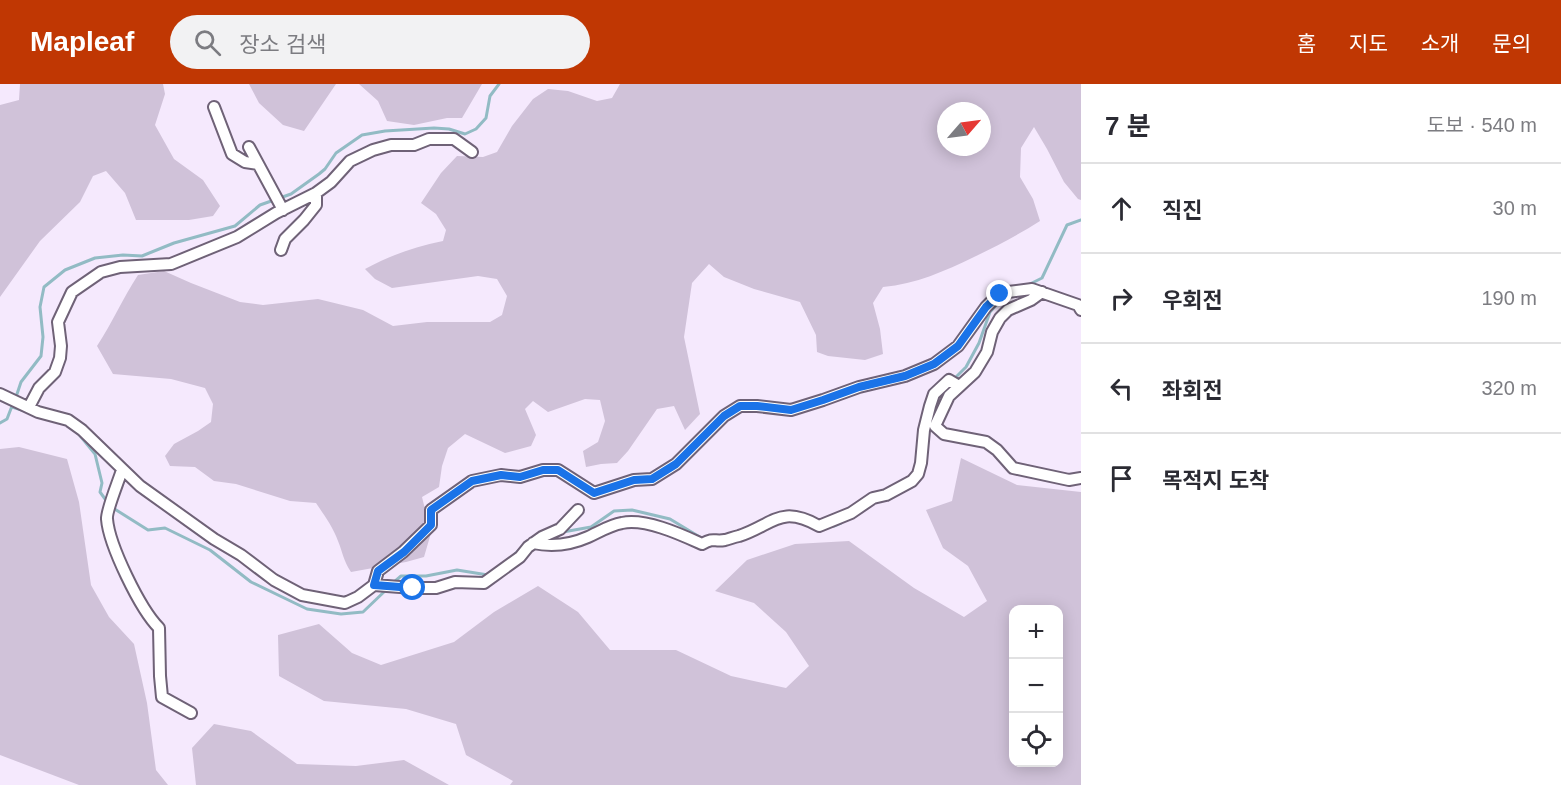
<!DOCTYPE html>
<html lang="ko">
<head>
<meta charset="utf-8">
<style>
  :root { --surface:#fff; --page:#f2f2f3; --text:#2b2b33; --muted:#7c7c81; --line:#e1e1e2; --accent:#c03703 }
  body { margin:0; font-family:Arial,"Noto Sans KR",sans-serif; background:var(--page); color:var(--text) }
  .controls { position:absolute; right:18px; bottom:18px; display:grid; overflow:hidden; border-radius:12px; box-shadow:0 3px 15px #0003 }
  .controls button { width:54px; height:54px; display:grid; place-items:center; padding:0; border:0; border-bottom:2px solid var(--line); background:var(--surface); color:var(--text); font:30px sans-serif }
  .compass { position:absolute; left:937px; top:18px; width:54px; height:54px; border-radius:50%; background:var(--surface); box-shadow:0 3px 15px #0003; rotate:62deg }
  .stop { position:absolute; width:18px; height:18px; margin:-14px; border:4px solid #1a73e8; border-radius:50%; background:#fff }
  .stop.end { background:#1a73e8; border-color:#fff; box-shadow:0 2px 6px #0008 }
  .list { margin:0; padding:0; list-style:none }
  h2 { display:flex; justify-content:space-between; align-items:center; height:78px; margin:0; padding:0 24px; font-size:26px }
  h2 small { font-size:20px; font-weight:400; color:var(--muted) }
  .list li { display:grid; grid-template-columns:39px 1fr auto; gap:18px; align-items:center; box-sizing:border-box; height:90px; padding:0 24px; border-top:2px solid var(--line) }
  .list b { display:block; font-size:22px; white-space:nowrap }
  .list em { font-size:20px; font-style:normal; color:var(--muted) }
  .icon { flex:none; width:33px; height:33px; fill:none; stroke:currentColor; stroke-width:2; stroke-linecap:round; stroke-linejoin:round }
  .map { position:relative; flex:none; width:1081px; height:701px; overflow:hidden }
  header { display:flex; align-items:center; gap:36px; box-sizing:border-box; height:84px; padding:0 30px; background:var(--accent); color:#fff }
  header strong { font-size:28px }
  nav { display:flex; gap:33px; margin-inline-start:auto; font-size:21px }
  .search { width:420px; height:54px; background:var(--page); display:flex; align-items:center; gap:15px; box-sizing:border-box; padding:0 21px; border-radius:33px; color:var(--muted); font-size:22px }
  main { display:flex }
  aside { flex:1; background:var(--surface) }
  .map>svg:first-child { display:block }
</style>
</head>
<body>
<header>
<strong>Mapleaf</strong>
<div class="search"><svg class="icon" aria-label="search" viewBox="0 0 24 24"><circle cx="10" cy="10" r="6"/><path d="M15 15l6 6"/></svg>장소 검색</div>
<nav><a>홈</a><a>지도</a><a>소개</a><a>문의</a></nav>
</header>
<main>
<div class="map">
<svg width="1081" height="701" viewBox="0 0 1081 701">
  <rect width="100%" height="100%" fill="#f5e9fd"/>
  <!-- green -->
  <path fill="#d0c2d9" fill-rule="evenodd" d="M20 0H163L165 10 155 41 174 75 203 96 220 122 213 132 189 136H136L125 109 106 87 93 92 80 118 40 157 0 213V21L19 16Z
    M249 0H336L304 47 283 41 259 19Z
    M359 0H482L462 34H447L414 41 387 37 378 17Z
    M620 0H1081V116L1078 115 1064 98 1047 65 1034 43 1021 64 1020 93 1033 115 1040 137C1018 151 997 162 974 173 945 187 916 200 883 203L873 219 880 245 883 270 865 276 828 272 817 268 816 251 800 218 754 205 724 193 709 180 692 199 684 253 700 330 685 346 674 322 657 325 628 367 617 379 601 380 586 383 583 367 598 358 605 337 600 316 585 315 548 328 533 317 525 325 536 351 531 362 505 369 465 350 448 364 442 382 439 403 422 413 431 449 424 473 406 478 351 488C343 476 343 469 338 457 333 443 324 431 316 419L290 417 236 400 214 397 195 383 170 382 165 372 174 360 198 347 211 338 213 320 205 304 171 295 113 290 97 262C112 239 123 214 138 191L164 187 191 199 240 218 263 221 318 215 363 226 393 242 427 238H490L502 231 507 212 497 195 478 192 392 204 375 195 365 185C391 171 414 163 443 157L446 146 436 130 421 119 441 89 457 72 483 73 497 68 512 42 533 15 548 5 568 7 597 17 612 14ZM946 27H982V63H946Z
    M19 363 67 375 79 418 91 501 109 533 134 560 147 619 156 686 168 701H79L0 671V365Z
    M961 374 1017 401 1081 408V701H510L513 697 466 671 456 640 406 625 324 617 279 592 278 551 319 540 352 569 381 581 454 558 494 528 538 502 578 528 610 566H676L731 592 786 604 809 582 786 548 754 519 715 507 747 476 795 460 849 457 914 504 964 533 987 517 968 482 943 464 926 426 952 417ZM1014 526H1058V678H1014Z
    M214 640 251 647 297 680 356 682 404 676 449 701H196L192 664Z"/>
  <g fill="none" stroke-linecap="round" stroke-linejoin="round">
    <!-- stream -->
    <path stroke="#92bbc4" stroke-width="3" d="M1026 202 1042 194 1067 141 1081 136
      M954 295 966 283 979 259 990 228 1000 217 1007 212
      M15 316 21 298 41 272 43 253 40 223 44 203 65 186 95 174 123 171 142 172 174 159 235 142 260 121 291 110 319 90 325 85 336 69 362 51 385 47 434 44 449 45 465 50 476 45 486 34 490 12 499 0
      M12 323 25 327
      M0 339 7 335 12 322
      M77 348 95 370 102 399 100 408 108 419
      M926 374 928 354
      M894 412 912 403 914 401
      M113 424 148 446 165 444 210 466 251 498 307 525 341 530 363 528 386 506
      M827 443 834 442 841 439
      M563 448 591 443 614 427 632 426 670 435 703 455
      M512 473 522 463
      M393 499 401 492H426L457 486 488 491"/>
    <defs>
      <path id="street" d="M214 23 232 70 245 78 258 80
        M249 63 283 126
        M281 166 285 155 304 136 316 121V109
        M1042 208 1031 216 1008 226 1000 234 992 248 987 268 975 288 949 312 935 342 944 350 986 358 997 366 1013 384 1069 396 1081 394
        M0 310 38 328 68 336 82 346 140 402 214 455 241 471 274 496 302 511 345 519 358 513 374 501 413 504H436L455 498 484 499 520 473 528 463 542 453 560 445 578 426
        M29 323 39 304 55 288 60 274 61 262 58 238 72 208 101 188 120 183 171 180 237 153 276 129 316 109 331 98 350 77 373 66 391 61H414L429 55H454L472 68
        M122 386C119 396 106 427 107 435 109 461 140 525 159 544L160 592 162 613 191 629
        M533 459C552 463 570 461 588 453 599 448 610 441 622 439 646 434 682 451 702 460 715 453 713 458 725 456 729 455 734 453 739 452 773 441 780 420 819 442L851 429 873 414 886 411 912 397 918 390 921 379 924 346 930 322 934 310 949 296 959 302
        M374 501 378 487 403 468 431 441V426L472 397 501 391 520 393 543 386H558L594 409 634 396 652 395 676 380 724 332 740 322H757L791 326 823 316 859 303 905 292 934 280 958 262 986 223 1000 209 1032 205 1078 221 1081 226"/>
    </defs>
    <!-- street casing -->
    <use href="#street" stroke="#6f6277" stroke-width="14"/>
    <!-- street -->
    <use href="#street" stroke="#fff" stroke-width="10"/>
  </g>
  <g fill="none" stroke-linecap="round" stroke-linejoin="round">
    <!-- route -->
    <path stroke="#1a73e8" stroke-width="8" d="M413 504 374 501 378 487 404 468 431 441V426L472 397 501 391 520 393 543 386H558L594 409 634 396 652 395 676 380 724 332 740 322H757L791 326 823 316 859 303 905 292 934 280 958 262 986 223 1000 210"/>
  </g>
</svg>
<div class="controls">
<button>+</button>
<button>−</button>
<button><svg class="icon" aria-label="locate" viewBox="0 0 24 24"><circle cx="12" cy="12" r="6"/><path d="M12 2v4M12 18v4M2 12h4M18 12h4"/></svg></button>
</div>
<svg class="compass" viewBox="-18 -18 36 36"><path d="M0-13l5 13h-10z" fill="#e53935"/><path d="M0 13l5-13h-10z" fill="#7c7c81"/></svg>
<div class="stop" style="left:413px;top:504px"></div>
<div class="stop end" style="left:1000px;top:210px"></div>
</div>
<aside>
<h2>7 분<small>도보 · 540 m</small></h2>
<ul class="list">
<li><svg class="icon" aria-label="ahead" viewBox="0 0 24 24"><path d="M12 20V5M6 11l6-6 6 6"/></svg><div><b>직진</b></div><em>30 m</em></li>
<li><svg class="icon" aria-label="right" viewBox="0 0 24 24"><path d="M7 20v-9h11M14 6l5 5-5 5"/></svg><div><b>우회전</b></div><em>190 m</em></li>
<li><svg class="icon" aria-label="left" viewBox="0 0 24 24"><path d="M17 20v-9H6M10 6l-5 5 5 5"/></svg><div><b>좌회전</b></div><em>320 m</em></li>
<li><svg class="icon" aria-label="arrive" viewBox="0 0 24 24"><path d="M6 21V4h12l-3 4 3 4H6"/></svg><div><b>목적지 도착</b></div></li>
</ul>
</aside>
</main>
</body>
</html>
